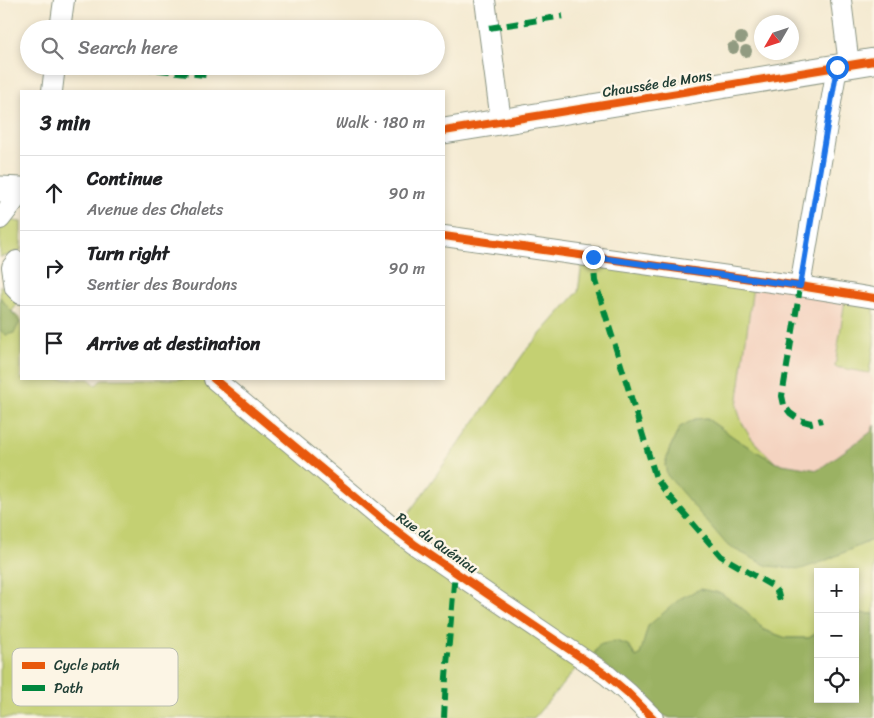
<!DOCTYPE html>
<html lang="en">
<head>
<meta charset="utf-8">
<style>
  :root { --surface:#fff; --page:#f2f2f2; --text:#202124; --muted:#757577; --line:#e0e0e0 }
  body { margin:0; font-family:Sriracha,sans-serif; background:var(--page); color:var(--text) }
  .controls { position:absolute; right:15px; bottom:15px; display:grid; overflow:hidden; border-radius:0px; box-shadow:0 2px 8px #0003 }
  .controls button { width:45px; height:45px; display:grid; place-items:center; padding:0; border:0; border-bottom:1px solid var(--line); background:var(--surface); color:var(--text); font:25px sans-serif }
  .compass { position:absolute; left:754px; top:15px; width:45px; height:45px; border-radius:50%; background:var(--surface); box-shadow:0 2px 8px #0003; rotate:231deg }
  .stop { position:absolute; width:15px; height:15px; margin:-11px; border:4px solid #1a73e8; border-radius:50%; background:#fff }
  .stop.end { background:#1a73e8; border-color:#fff; box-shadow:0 1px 5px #0008 }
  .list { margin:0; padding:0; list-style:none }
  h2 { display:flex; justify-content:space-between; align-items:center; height:65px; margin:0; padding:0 20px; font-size:21px }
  h2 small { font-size:16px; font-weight:400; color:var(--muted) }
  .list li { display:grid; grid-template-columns:32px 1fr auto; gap:15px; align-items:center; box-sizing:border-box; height:75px; padding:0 20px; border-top:1px solid var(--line) }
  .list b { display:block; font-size:19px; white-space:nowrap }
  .list p { margin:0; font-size:16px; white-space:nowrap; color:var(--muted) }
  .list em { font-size:16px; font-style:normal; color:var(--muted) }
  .icon { flex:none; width:28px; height:28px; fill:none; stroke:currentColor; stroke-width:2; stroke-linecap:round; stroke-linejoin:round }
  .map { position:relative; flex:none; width:874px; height:718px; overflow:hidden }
  .search { position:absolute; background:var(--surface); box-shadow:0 2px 8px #0003; left:20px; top:20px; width:425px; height:55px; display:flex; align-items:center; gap:12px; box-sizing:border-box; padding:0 18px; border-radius:28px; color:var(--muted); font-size:19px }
  .panel { position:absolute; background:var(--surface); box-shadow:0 2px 8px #0003; left:20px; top:90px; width:425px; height:290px; border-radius:0px }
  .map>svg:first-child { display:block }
</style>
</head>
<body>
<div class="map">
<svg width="874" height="718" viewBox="0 0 874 718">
  <rect width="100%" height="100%" fill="#fcf5e5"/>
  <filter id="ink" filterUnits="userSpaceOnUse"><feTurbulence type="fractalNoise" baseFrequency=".02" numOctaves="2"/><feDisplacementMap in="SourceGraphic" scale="10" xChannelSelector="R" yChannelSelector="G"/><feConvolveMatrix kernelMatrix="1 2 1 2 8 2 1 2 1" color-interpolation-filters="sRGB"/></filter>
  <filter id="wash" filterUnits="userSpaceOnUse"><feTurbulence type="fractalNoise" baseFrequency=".0096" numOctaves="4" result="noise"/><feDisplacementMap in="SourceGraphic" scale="20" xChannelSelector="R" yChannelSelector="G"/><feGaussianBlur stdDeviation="1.12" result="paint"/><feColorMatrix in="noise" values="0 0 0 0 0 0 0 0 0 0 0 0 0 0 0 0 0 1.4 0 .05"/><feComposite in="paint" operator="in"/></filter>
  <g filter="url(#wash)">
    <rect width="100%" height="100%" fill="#f4ead1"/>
    <!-- built -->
    <path fill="#f4d3c0" d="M754 279 846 293 835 367 869 373 874 380V425L871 432 818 470 776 463 750 438 740 420 737 406Z"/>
    <!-- green -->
    <path fill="#c4d072" stroke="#728653" d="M4 219 21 222V250L7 256 0 257V224Z
      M583 256 754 279 737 406C743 434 756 444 776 463L739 441 706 418 680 427 669 450 665 465 822 562 874 539V614L855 613V572H818V632L809 638H786L764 630 747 612 648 626 641 655 636 657 628 645 594 654 584 659 534 718H0V285L21 300 12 311 21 320V379H89L96 385 102 379H214L414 543 411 529 405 518 527 349 578 292Z
      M846 293 874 298V344L869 373 835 367Z"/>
    <!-- forest -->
    <path fill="#9bb264" stroke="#5d784c" d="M0 297 20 322 14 333 6 335 0 330Z
      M706 418 739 441 776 463 818 470 871 432 874 425V539L822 562 801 569 768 566 728 546 667 475 665 465 669 450 680 427 695 419Z
      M700 589 721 593 747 612 764 630 786 638H809L818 632V699H855V613L874 614V718H670L643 707 594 654 599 645 615 641 628 645 636 657 640 655 648 626 681 598Z"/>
  </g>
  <g filter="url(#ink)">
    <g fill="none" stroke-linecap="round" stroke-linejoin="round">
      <defs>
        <path id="minor" d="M485 0 501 121
          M841 0 849 65
          M60 29 64 0
          M52 91 55 66
          M0 219 21 192
          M444 236 800 286 874 298
          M17 261 12 267 15 288 21 294
          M800 286 837 67
          M214 379 389 525 414 544 499 602 607 675 628 693 653 718"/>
        <path id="major" d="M444 131 874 61
          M0 189 21 190"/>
      </defs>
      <!-- minor casing -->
      <use href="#minor" stroke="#8a9482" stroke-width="22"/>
      <!-- major casing -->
      <use href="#major" stroke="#8a9482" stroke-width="27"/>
      <!-- minor -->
      <use href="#minor" stroke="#fff" stroke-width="20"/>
      <!-- major -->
      <use href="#major" stroke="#fff" stroke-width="25"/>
      <!-- quiet -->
      <path stroke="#00873e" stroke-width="6" stroke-dasharray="12 6" stroke-linecap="butt" d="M489 28 563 16
        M122 66 206 75
        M593 257 595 281 656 478 668 495 721 556 772 586 778 593 780 601
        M800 286 798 301 782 396 784 405 790 413 800 420 811 423 822 420
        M444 718 446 677 455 572"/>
      <defs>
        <path id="cycleway" d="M444 131 874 61
          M444 236 800 286 874 298
          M214 379 389 525 414 544 499 602 607 675 628 693 653 718"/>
      </defs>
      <!-- cycleway casing -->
      <use href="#cycleway" stroke="#fcf5e5" stroke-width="11"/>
      <!-- cycleway -->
      <use href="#cycleway" stroke="#e8590c" stroke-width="8"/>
    </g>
    <!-- trees -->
    <g fill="#919b81">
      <circle cx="741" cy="38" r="6"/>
      <circle cx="733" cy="48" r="6"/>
      <circle cx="746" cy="51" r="6"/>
    </g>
  </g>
  <g fill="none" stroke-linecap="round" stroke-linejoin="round" filter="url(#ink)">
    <!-- route -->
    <path stroke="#1a73e8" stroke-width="6" d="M593 257 800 286 837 67"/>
  </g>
  <g text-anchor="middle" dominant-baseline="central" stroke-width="5" stroke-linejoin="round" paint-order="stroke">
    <!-- street labels -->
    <g font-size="14" fill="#1f3d34" stroke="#fcf5e5">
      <text transform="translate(657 84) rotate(-9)">Chaussée de Mons</text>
      <text transform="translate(437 543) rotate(35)">Rue du Quéniau</text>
    </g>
  </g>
  <!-- legend -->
  <rect x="12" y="648" width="166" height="58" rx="8" fill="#fcf5e5" stroke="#babeb0" stroke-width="1"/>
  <rect x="22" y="662" width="23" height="7" fill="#e8590c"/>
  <rect x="22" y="685" width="23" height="6" fill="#00873e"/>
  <g font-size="14" fill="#1f3d34">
    <text x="54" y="670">Cycle path</text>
    <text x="54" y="693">Path</text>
  </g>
</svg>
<div class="controls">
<button>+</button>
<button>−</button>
<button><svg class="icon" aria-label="locate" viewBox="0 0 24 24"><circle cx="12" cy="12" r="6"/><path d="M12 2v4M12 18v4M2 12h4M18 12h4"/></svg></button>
</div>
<svg class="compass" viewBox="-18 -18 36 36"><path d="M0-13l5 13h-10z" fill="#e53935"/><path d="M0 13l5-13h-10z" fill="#757577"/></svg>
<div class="stop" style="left:837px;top:67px"></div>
<div class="stop end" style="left:593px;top:257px"></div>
<div class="search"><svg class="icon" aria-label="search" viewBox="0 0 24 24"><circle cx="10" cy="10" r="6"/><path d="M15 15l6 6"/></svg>Search here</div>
<section class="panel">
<h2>3 min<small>Walk · 180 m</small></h2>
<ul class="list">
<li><svg class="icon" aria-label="ahead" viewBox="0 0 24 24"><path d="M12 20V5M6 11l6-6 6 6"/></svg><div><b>Continue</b><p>Avenue des Chalets</p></div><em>90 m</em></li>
<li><svg class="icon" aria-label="right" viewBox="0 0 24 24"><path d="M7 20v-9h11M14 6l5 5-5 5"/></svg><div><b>Turn right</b><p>Sentier des Bourdons</p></div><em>90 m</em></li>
<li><svg class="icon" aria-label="arrive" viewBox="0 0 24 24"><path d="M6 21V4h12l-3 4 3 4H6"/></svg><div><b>Arrive at destination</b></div></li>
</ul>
</section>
</div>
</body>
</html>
